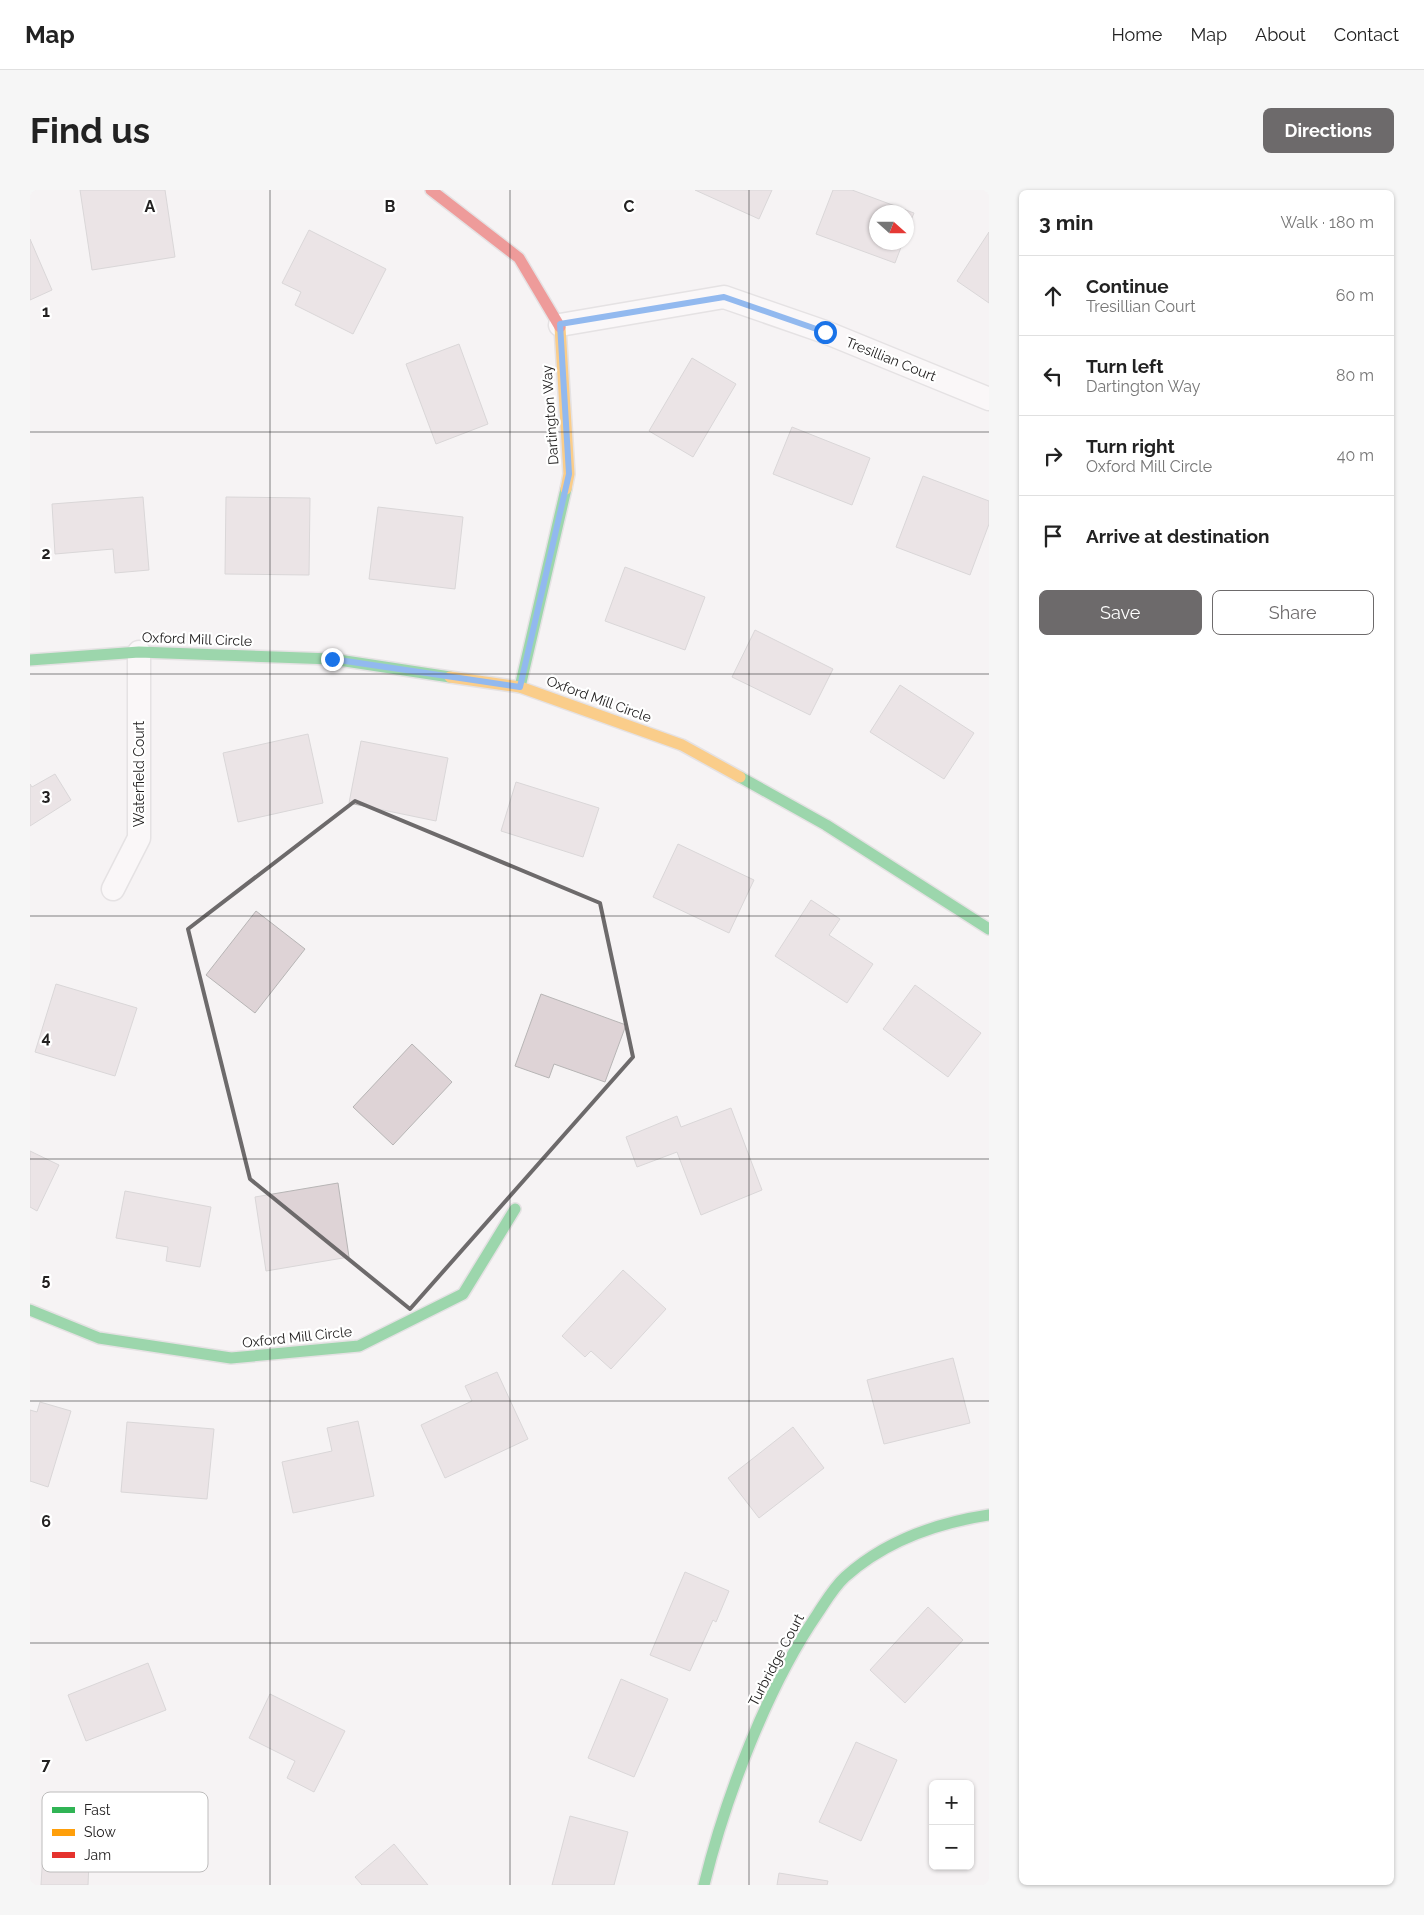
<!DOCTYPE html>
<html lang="en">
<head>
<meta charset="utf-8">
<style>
  :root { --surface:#fff; --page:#f6f6f6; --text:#222; --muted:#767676; --line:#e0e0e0; --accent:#6d6a6b }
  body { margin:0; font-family:Raleway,sans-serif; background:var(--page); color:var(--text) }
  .controls { position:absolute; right:15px; bottom:15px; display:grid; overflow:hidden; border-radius:8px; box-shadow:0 1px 4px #0004 }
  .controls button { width:45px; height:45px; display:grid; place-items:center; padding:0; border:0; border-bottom:1px solid var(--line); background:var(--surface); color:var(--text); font:25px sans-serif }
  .compass { position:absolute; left:839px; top:15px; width:45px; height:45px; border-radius:50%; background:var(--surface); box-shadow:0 1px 4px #0004; rotate:111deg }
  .stop { position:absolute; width:15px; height:15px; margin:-11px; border:4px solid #1a73e8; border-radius:50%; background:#fff }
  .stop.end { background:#1a73e8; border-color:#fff; box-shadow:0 1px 5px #0008 }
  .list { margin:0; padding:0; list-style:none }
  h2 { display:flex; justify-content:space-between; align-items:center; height:65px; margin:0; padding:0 20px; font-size:21px }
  h2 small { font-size:16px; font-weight:400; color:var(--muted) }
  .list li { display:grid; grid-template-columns:32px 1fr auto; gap:15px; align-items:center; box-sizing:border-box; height:80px; padding:0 20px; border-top:1px solid var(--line) }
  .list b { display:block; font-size:19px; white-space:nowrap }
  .list p { margin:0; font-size:16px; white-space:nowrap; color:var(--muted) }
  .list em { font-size:16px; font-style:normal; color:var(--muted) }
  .actions { display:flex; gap:10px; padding:15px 20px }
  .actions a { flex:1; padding:11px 0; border:1px solid var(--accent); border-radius:8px; text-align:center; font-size:18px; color:var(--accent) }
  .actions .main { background:var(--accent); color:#fff }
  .icon { flex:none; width:28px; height:28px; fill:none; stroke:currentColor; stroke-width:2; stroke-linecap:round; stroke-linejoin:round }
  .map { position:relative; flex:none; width:959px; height:1695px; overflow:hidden; border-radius:8px }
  header { display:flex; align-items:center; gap:30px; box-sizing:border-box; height:70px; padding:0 25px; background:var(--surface); border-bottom:1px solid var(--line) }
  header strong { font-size:24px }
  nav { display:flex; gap:28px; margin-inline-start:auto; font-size:18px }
  .intro { display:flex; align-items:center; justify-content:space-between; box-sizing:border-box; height:120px; padding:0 30px }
  h1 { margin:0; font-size:35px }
  .button { padding:12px 22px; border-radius:8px; background:var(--accent); color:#fff; font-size:18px; font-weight:700 }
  main { display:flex; gap:30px; padding:0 30px }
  aside { flex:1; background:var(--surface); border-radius:8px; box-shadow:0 1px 4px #0004 }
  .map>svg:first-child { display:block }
</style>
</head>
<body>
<header>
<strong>Map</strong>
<nav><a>Home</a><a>Map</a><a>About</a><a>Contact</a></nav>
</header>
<div class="intro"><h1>Find us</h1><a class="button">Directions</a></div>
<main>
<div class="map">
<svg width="959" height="1695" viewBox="0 0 959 1695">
  <rect width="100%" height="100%" fill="#f6f3f4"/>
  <!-- building -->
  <path fill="#ded3d6" stroke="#b7b5b5" d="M50 0H135L145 67 62 80Z
    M665 0H742L729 29Z
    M803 0H822L884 23 876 42V22H846V52H873L865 73 786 44Z
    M279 40 356 79 323 144 265 115 271 102 252 93Z
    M959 42V113L927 91Z
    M0 49 22 100 0 110Z
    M429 154 458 234 406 254 376 174Z
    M662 168 706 194 663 267 619 241Z
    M762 237 840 268 822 315 743 284Z
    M893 286 959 311V334L940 385 866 357Z
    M113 307 119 380 85 383 83 359 25 364 22 314Z
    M196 307 280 308 279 385 195 384Z
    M348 317 433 327 425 399 339 389Z
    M595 377 675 407 655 460 575 431Z
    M725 440 803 479 780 525 702 487Z
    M870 495 944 543 914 589 840 542Z
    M278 544 293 613 208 632 193 563Z
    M331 551 418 568 406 631 319 613Z
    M25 584 41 610 0 636V594L2 597Z
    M486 592 569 618 553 667 471 641Z
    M648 654 724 690 699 743 623 707Z
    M781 710 810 729 799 745 843 774 817 813 745 766Z
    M226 721 275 759 225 823 176 785Z
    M26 794 107 818 85 886 5 862Z
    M885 795 951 843 918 887 853 839Z
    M511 804 596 835 575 892 524 874 519 888 485 876Z
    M382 854 422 892 363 955 323 917Z
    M701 918 732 1000 671 1025 647 962 607 977 596 947 647 926 651 937Z
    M0 961 29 975 7 1021 0 1017Z
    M308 993 319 1067 236 1081 225 1007Z
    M95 1001 181 1017 170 1077 136 1071 138 1057 86 1048Z
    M593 1080 636 1119 581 1179 561 1161 555 1167 532 1146Z
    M923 1168 940 1233 854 1254 837 1190Z
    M467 1182 498 1249 415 1288 391 1235 442 1211 435 1196Z
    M10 1212 41 1221 18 1297 0 1291V1220L7 1222Z
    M328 1231 344 1306 263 1323 252 1272 302 1261 297 1238Z
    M97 1232 184 1239 177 1309 91 1302Z
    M763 1237 794 1278 729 1328 698 1288Z
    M655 1382 699 1401 686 1432 683 1430 660 1481 620 1465Z
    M898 1417 933 1450 875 1513 840 1480Z
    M118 1473 136 1520 56 1551 38 1505Z
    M591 1489 638 1509 604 1587 558 1568Z
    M240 1504 315 1541 284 1602 257 1588 265 1571 219 1548Z
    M826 1552 867 1570 831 1651 789 1632Z
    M540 1626 598 1642 584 1695H522Z
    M14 1646 60 1648 58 1695H11Z
    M364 1654 398 1695H332L325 1687Z
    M749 1683 798 1691 797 1695H747Z"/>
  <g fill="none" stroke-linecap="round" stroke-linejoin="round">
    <defs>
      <path id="street" d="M530 135 694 107 795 142 959 209
        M83 699 109 648V462"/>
      <path id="fast" d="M0 470 109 462 302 469 420 487
        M490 497 536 299
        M710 587 796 635 959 739
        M0 1120 69 1148 201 1168 329 1156 433 1104 485 1019
        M674 1695C695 1609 737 1497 788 1423 796 1411 804 1397 815 1387 855 1351 906 1333 959 1325"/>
      <path id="slow" d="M530 137 539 284 536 299
        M420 487 490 497 652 555 710 587"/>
      <path id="jam" d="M401 0 489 68 530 137"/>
    </defs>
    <!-- street casing -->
    <use href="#street" stroke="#d0cecf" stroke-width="25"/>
    <!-- fast casing -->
    <use href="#fast" stroke="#d0cecf" stroke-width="14"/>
    <!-- slow casing -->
    <use href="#slow" stroke="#d0cecf" stroke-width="14"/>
    <!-- jam casing -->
    <use href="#jam" stroke="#d0cecf" stroke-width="14"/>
    <!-- street -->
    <use href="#street" stroke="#fefdfd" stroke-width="22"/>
    <!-- fast -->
    <use href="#fast" stroke="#30b455" stroke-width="11"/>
    <!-- slow -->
    <use href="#slow" stroke="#ff9f0a" stroke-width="11"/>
    <!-- jam -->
    <use href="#jam" stroke="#e5322d" stroke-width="11"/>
  </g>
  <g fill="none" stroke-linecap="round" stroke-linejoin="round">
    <!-- route -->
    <path stroke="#1a73e8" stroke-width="6" d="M302 469 490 497 539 284 530 134 694 107 795 142"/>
  </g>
  <!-- marked area -->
  <path d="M0 0H959V1695H0ZM325 611 570 713 603 867 380 1119 220 989 158 739Z" fill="#f6f3f4" fill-opacity=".55" fill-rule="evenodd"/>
  <path fill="none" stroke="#6d6a6b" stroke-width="4" stroke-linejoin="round" d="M325 611 570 713 603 867 380 1119 220 989 158 739Z"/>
  <!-- grid -->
  <path fill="none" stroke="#232121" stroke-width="1" stroke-opacity="0.55" d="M240 0V1695M480 0V1695M719 0V1695M0 242H959M0 484H959M0 726H959M0 969H959M0 1211H959M0 1453H959"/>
  <g text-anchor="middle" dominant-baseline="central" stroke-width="4.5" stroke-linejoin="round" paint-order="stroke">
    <!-- street labels -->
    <g font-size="14" fill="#232121" stroke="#fff">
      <text transform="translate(861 169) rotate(22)">Tresillian Court</text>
      <text transform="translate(520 225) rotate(-94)">Dartington Way</text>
      <text transform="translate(167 449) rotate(2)">Oxford Mill Circle</text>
      <text transform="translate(569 509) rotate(20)">Oxford Mill Circle</text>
      <text transform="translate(109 584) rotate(-90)">Waterfield Court</text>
      <text transform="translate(267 1147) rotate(-6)">Oxford Mill Circle</text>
      <text transform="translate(746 1470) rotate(-62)">Turbridge Court</text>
    </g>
  </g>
  <!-- legend -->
  <rect x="12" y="1602" width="166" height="80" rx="8" fill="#fff" stroke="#bdbcbc" stroke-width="1"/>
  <rect x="22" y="1617" width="23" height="6" fill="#30b455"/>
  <rect x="22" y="1639" width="23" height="7" fill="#ff9f0a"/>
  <rect x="22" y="1662" width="23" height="6" fill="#e5322d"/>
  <g font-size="14" fill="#232121">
    <text x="54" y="1625">Fast</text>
    <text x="54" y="1647">Slow</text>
    <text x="54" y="1670">Jam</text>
  </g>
  <g font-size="16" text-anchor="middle" font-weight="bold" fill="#232121" stroke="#fff" stroke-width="4.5" stroke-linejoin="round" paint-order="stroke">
    <text x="120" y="22">A</text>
    <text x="360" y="22">B</text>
    <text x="599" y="22">C</text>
    <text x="16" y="127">1</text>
    <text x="16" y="369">2</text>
    <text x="16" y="611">3</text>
    <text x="16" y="853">4</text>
    <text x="16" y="1095">5</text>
    <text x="16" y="1337">6</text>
    <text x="16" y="1580">7</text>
  </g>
</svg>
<div class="controls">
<button>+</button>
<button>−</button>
</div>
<svg class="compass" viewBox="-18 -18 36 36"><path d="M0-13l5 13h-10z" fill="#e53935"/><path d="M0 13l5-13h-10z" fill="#767676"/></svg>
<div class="stop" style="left:795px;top:142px"></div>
<div class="stop end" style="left:302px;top:469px"></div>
</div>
<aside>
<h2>3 min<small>Walk · 180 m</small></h2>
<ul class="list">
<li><svg class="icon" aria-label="ahead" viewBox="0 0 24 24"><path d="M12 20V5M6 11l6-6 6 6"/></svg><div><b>Continue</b><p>Tresillian Court</p></div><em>60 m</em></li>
<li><svg class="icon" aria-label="left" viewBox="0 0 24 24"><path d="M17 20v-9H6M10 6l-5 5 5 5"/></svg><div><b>Turn left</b><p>Dartington Way</p></div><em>80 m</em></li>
<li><svg class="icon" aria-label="right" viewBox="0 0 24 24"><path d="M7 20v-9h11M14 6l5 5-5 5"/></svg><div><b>Turn right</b><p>Oxford Mill Circle</p></div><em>40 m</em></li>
<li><svg class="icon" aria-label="arrive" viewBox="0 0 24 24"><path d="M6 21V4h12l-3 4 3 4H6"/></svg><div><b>Arrive at destination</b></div></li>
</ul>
<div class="actions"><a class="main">Save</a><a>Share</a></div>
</aside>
</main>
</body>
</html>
